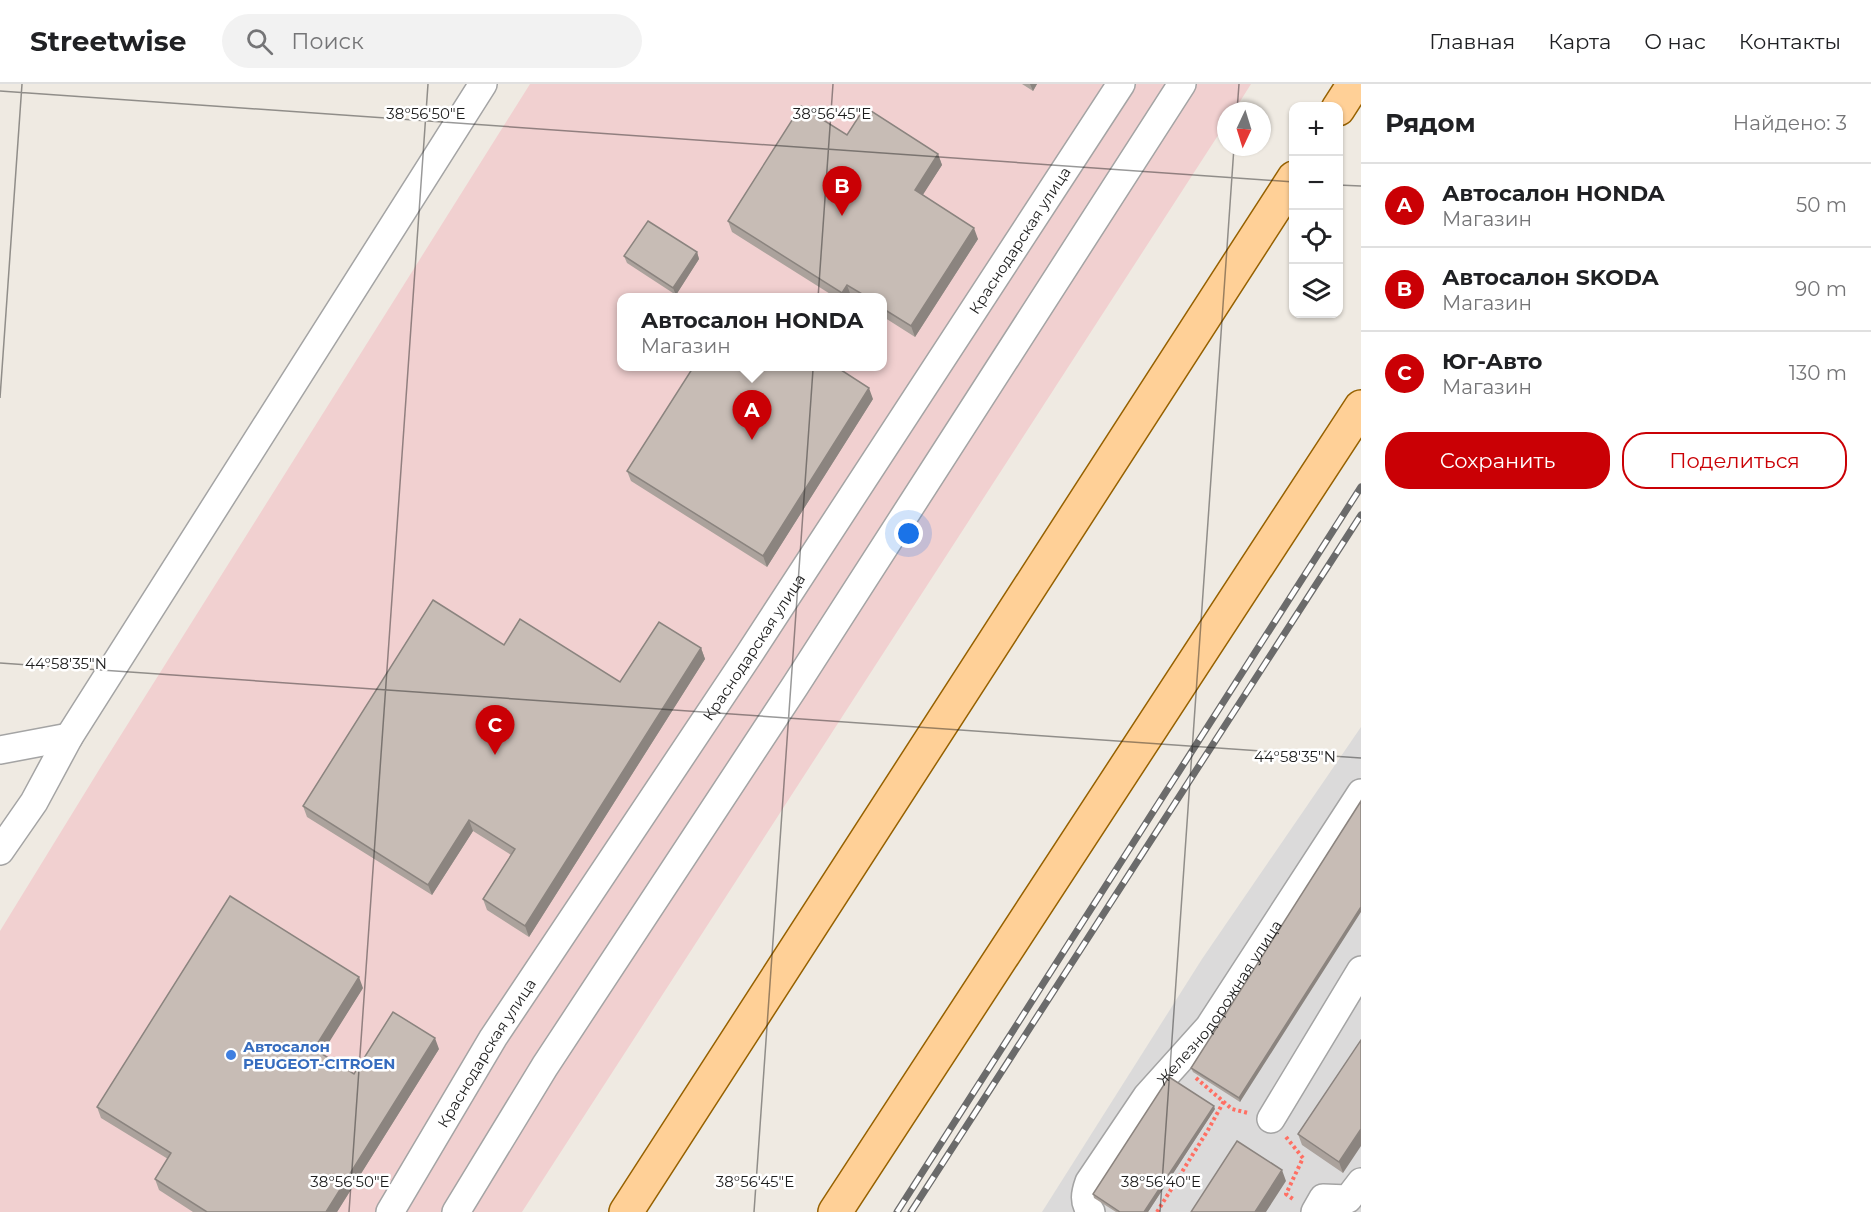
<!DOCTYPE html>
<html lang="ru">
<head>
<meta charset="utf-8">
<style>
  :root { --surface:#fff; --page:#f2f2f2; --text:#202124; --muted:#757577; --line:#e0e0e0; --accent:#ca0005 }
  body { margin:0; font-family:Montserrat,sans-serif; background:var(--page); color:var(--text) }
  .controls { position:absolute; right:18px; top:18px; display:grid; overflow:hidden; border-radius:12px; box-shadow:0 2px 4px #0004 }
  .controls button { width:54px; height:54px; display:grid; place-items:center; padding:0; border:0; border-bottom:2px solid var(--line); background:var(--surface); color:var(--text); font:30px sans-serif }
  .compass { position:absolute; left:1217px; top:18px; width:54px; height:54px; border-radius:50%; background:var(--surface); box-shadow:0 2px 4px #0004; rotate:184deg }
  .you { position:absolute; left:909px; top:450px; width:21px; height:21px; margin:-15px; border:4px solid #fff; border-radius:50%; background:#1a73e8; box-shadow:0 0 0 9px #1a73e833 }
  .badge { display:grid; place-items:center; width:39px; height:39px; border-radius:50%; background:var(--accent); color:#fff; font-size:20px; font-weight:700 }
  .pin { position:absolute; translate:-50% -50px; filter:drop-shadow(0 2px 3px #0008) }
  .pin::after { content:''; position:absolute; top:32px; width:21px; height:18px; background:inherit; clip-path:polygon(0 0,100% 0,50% 100%) }
  .popup { position:absolute; left:617px; top:209px; width:270px; height:78px; box-sizing:border-box; display:grid; place-content:center; border-radius:12px; background:var(--surface); filter:drop-shadow(0 2px 4px #0005); font-size:20px; white-space:nowrap; color:var(--muted) }
  .popup b { font-size:22px; color:var(--text) }
  .popup::after { content:''; position:absolute; left:50%; top:100%; margin-left:-12px; border:12px solid transparent; border-top-color:var(--surface) }
  .list { margin:0; padding:0; list-style:none }
  h2 { display:flex; justify-content:space-between; align-items:center; height:78px; margin:0; padding:0 24px; font-size:26px }
  h2 small { font-size:20px; font-weight:400; color:var(--muted) }
  .list li { display:grid; grid-template-columns:39px 1fr auto; gap:18px; align-items:center; box-sizing:border-box; height:84px; padding:0 24px; border-top:2px solid var(--line) }
  .list b { display:block; font-size:22px; white-space:nowrap }
  .list p { margin:0; font-size:20px; white-space:nowrap; color:var(--muted) }
  .list em { font-size:20px; font-style:normal; color:var(--muted) }
  .actions { display:flex; gap:12px; padding:18px 24px }
  .actions a { flex:1; padding:14px 0; border:2px solid var(--accent); border-radius:24px; text-align:center; font-size:21px; color:var(--accent) }
  .actions .main { background:var(--accent); color:#fff }
  .icon { flex:none; width:33px; height:33px; fill:none; stroke:currentColor; stroke-width:2; stroke-linecap:round; stroke-linejoin:round }
  .map { position:relative; flex:none; width:1361px; height:1128px; overflow:hidden }
  header { display:flex; align-items:center; gap:36px; box-sizing:border-box; height:84px; padding:0 30px; background:var(--surface); border-bottom:2px solid var(--line) }
  header strong { font-size:28px }
  nav { display:flex; gap:33px; margin-inline-start:auto; font-size:21px }
  .search { width:420px; height:54px; background:var(--page); display:flex; align-items:center; gap:15px; box-sizing:border-box; padding:0 21px; border-radius:33px; color:var(--muted); font-size:22px }
  main { display:flex }
  aside { flex:1; background:var(--surface) }
  .map>svg:first-child { display:block }
</style>
</head>
<body>
<header>
<strong>Streetwise</strong>
<div class="search"><svg class="icon" aria-label="search" viewBox="0 0 24 24"><circle cx="10" cy="10" r="6"/><path d="M15 15l6 6"/></svg>Поиск</div>
<nav><a>Главная</a><a>Карта</a><a>О нас</a><a>Контакты</a></nav>
</header>
<main>
<div class="map">
<svg width="1361" height="1128" viewBox="0 0 1361 1128">
  <rect width="100%" height="100%" fill="#efeae2"/>
  <!-- residential -->
  <path fill="#dbdada" d="M1361 643V1128H1042L1202 875Z"/>
  <!-- commercial -->
  <path fill="#f1d0d0" fill-rule="evenodd" d="M530 0H1251L1234 27H1226V39L522 1128H0V847L102 681ZM622 214H882V282H622Z"/>
  <g fill="none" stroke-linecap="round" stroke-linejoin="round">
    <defs>
      <g id="minor">
        <path d="M0 666 69 653"/>
        <path d="M0 767 34 718 69 653 483 0"/>
        <path d="M1271 1035 1361 886"/>
        <path id="s1" d="M390 1128 493 954 748 572 1121 0"/>
        <path d="M456 1128 545 982 795 602 1182 0"/>
        <path id="s2" d="M1091 1128C1083 1118 1085 1109 1089 1098L1147 1012 1209 943 1361 709"/>
        <path d="M1315 1128 1323 1114 1348 1115 1361 1098"/>
      </g>
      <path id="major" d="M1338 25 1354 0
        M626 1128 1294 94
        M835 1128 1361 323"/>
    </defs>
    <!-- minor casing -->
    <use href="#minor" stroke="#a4a4a4" stroke-width="30"/>
    <!-- major casing -->
    <use href="#major" stroke="#966100" stroke-width="36"/>
    <!-- path -->
    <path stroke="#ff6f63" stroke-width="4" stroke-dasharray="3 3" stroke-linecap="butt" d="M1196 994 1232 1025 1248 1029
      M1286 1053 1303 1074 1286 1110 1293 1115
      M1157 1128 1208 1046 1224 1017"/>
    <!-- minor -->
    <use href="#minor" stroke="#fff" stroke-width="27"/>
    <!-- major -->
    <use href="#major" stroke="#ffd097" stroke-width="33"/>
    <defs>
      <path id="rail" d="M897 1128 1361 403
        M911 1128 1361 431"/>
    </defs>
    <!-- rail casing -->
    <use href="#rail" stroke="#6b6b6b" stroke-width="7"/>
    <!-- rail -->
    <use href="#rail" stroke="#fff" stroke-width="4.5" stroke-dasharray="14" stroke-linecap="butt"/>
  </g>
  <!-- wall -->
  <path fill="#aba29c" d="M1022 0H1037L1033 7Z
    M938 70 942 81 922 111 978 155 915 253 882 232V213H854L851 212 850 213H835L732 148 728 137Z
    M697 168 699 175 676 211 627 179 624 172Z
    M873 315 767 483 631 397 627 387Z
    M504 561 620 598 701 564 705 575 529 853 487 826 483 815 511 771 473 747 432 811 307 733 303 722Z
    M1361 717 1240 1018 1193 988 1191 984Z
    M363 904 321 970 354 990 439 965 337 1128H193L159 1106 155 1095 168 1075 101 1034 97 1023Z
    M1361 956 1343 1089 1302 1061 1298 1050Z
    M1215 1025 1148 1128H1116L1094 1114 1093 1110Z"/>
  <!-- shaded-wall -->
  <path fill="#8b847f" d="M1030 0H1037L1033 7Z
    M938 70 942 81 919 117 915 106Z
    M974 144 978 155 915 253 911 242Z
    M697 168 699 175 676 211 673 204Z
    M847 201 851 212 850 213H843L842 209Z
    M869 304 873 315 767 483 763 472Z
    M701 564 705 575 529 853 525 842Z
    M469 736 473 747 432 811 428 801Z
    M1361 823V828L1240 1018 1239 1014Z
    M359 893 363 904 318 976 314 965Z
    M435 954 439 965 337 1128H326Z
    M1214 1022 1215 1025 1148 1128H1144Z
    M1361 1045V1062L1343 1089 1339 1078Z
    M1282 1086 1286 1097 1266 1128H1255Z"/>
  <!-- building -->
  <path fill="#c7bcb5" stroke="#8b847f" stroke-width="1.5" d="M801 22 847 51 865 23 938 70 915 106 974 144 911 242 882 224V213H867L847 201 842 209 728 137Z
    M648 137 697 168 673 204 624 172Z
    M694 282H835L869 304 763 472 627 387Z
    M433 516 504 561 520 535 620 598 659 538 701 564 525 842 483 815 515 765 469 736 428 801 303 722Z
    M1361 717V823L1239 1014 1191 984Z
    M230 812 359 893 314 965 354 990 393 928 435 954 326 1128H207L155 1095 171 1069 97 1023Z
    M1361 956V1045L1339 1078 1298 1050Z
    M1169 993 1214 1022 1144 1128H1120L1093 1110Z
    M1237 1057 1282 1086 1255 1128H1191Z"/>
  <!-- ticks -->
  <path fill="none" stroke="#1d1d1d" stroke-width="1.5" stroke-opacity="0.45" d="M0 7 1294 98M1237 27 1239 0M1338 101 1361 102M0 314 22 0M0 579 1361 674M349 1128 428 0M754 1128 833 0M1160 1128 1234 63"/>
  <!-- markers -->
  <circle fill="#3f7fe0" stroke="#fff" stroke-width="2" cx="231" cy="971" r="6"/>
  <g text-anchor="middle" dominant-baseline="central" stroke-width="5" stroke-linejoin="round" paint-order="stroke">
    <!-- street labels -->
    <g font-size="15" fill="#1d1d1d" stroke="#fff">
      <text stroke="none"><textPath href="#s1" startOffset="1158">Краснодарская улица</textPath></text>
      <text stroke="none"><textPath href="#s1" startOffset="672">Краснодарская улица</textPath></text>
      <text stroke="none"><textPath href="#s2" startOffset="254">Железнодорожная улица</textPath></text>
      <text stroke="none"><textPath href="#s1" startOffset="186">Краснодарская улица</textPath></text>
    </g>
    <!-- shop labels -->
    <g font-size="15" font-weight="bold" fill="#366cbe" stroke="#fff" text-anchor="start">
      <text x="243" y="962">Автосалон<tspan x="243" dy="17">PEUGEOT-CITROEN</tspan></text>
    </g>
  </g>
  <g font-size="15" text-anchor="middle" fill="#1d1d1d" stroke="#fff" stroke-width="5" stroke-linejoin="round" paint-order="stroke">
    <text x="426" y="35">38°56'50"E</text>
    <text x="832" y="35">38°56'45"E</text>
    <text x="66" y="585">44°58'35"N</text>
    <text x="1295" y="678">44°58'35"N</text>
    <text x="350" y="1103">38°56'50"E</text>
    <text x="755" y="1103">38°56'45"E</text>
    <text x="1161" y="1103">38°56'40"E</text>
  </g>
</svg>
<div class="controls">
<button>+</button>
<button>−</button>
<button><svg class="icon" aria-label="locate" viewBox="0 0 24 24"><circle cx="12" cy="12" r="6"/><path d="M12 2v4M12 18v4M2 12h4M18 12h4"/></svg></button>
<button><svg class="icon" aria-label="layers" viewBox="0 0 24 24"><path d="M12 4l9 5-9 5-9-5zM3 14l9 5 9-5"/></svg></button>
</div>
<svg class="compass" viewBox="-18 -18 36 36"><path d="M0-13l5 13h-10z" fill="#e53935"/><path d="M0 13l5-13h-10z" fill="#757577"/></svg>
<div class="you"></div>
<div class="pin badge" style="left:752px;top:356px">A</div>
<div class="popup"><b>Автосалон HONDA</b>Магазин</div>
<div class="pin badge" style="left:842px;top:132px">B</div>
<div class="pin badge" style="left:495px;top:671px">C</div>
</div>
<aside>
<h2>Рядом<small>Найдено: 3</small></h2>
<ul class="list">
<li><span class="badge">A</span><div><b>Автосалон HONDA</b><p>Магазин</p></div><em>50 m</em></li>
<li><span class="badge">B</span><div><b>Автосалон SKODA</b><p>Магазин</p></div><em>90 m</em></li>
<li><span class="badge">C</span><div><b>Юг-Авто</b><p>Магазин</p></div><em>130 m</em></li>
</ul>
<div class="actions"><a class="main">Сохранить</a><a>Поделиться</a></div>
</aside>
</main>
</body>
</html>
